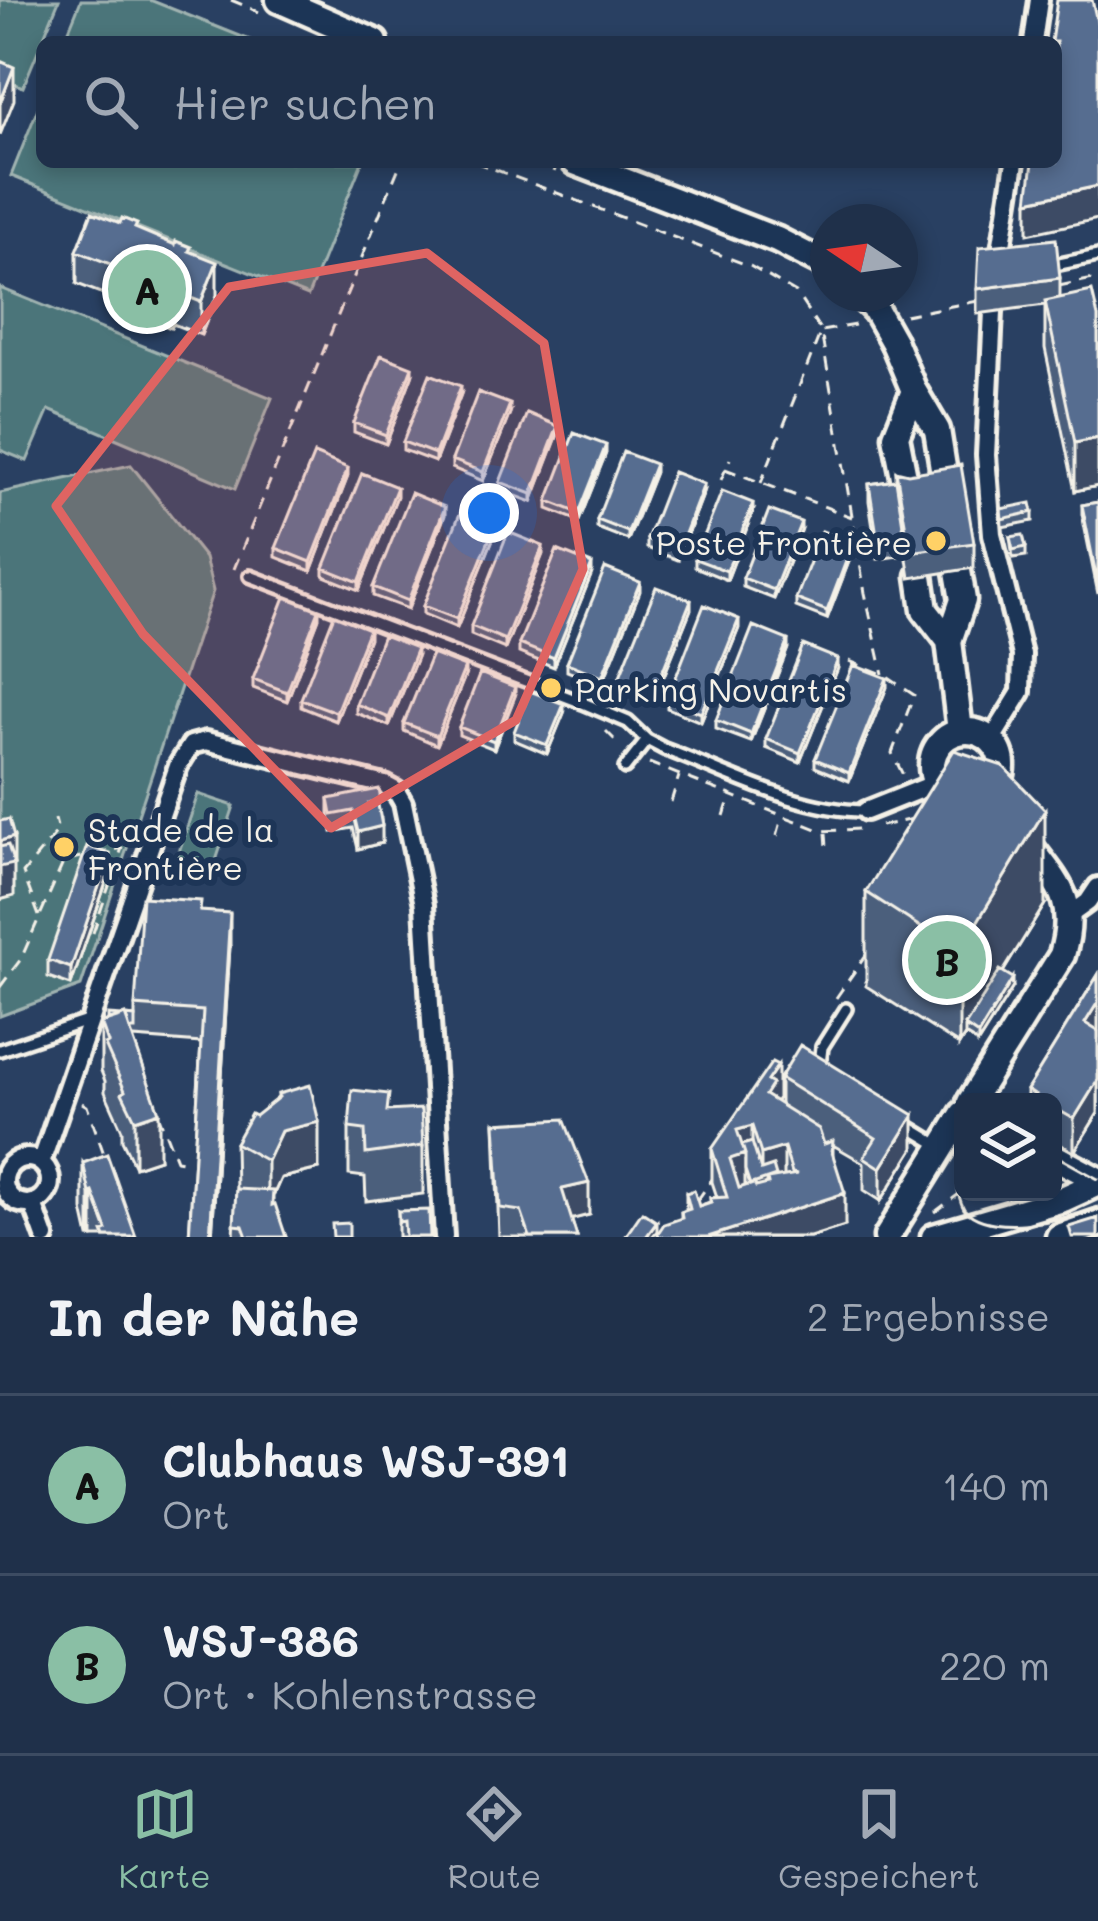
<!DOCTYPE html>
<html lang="de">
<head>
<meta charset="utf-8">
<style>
  :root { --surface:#1f304a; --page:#2c3c54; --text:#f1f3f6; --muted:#a1a9b5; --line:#3c4b62; --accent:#8abfa5 }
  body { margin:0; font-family:Mali,sans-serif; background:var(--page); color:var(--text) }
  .controls { position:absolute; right:36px; bottom:36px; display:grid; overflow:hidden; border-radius:18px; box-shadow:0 6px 18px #0003 }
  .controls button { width:108px; height:108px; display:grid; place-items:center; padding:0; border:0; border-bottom:3px solid var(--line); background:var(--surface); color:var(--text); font:60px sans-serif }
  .compass { position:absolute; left:810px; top:204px; width:108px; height:108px; border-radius:50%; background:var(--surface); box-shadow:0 6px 18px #0003; rotate:283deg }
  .you { position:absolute; left:489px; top:513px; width:42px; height:42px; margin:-30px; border:9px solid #fff; border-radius:50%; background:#1a73e8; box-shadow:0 0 0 18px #1a73e833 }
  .badge { display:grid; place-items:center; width:78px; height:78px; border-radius:50%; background:var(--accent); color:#111; font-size:39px; font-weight:700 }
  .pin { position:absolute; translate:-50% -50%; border:6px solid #fff; box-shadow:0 3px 12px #0006 }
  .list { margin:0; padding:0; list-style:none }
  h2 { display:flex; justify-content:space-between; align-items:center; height:156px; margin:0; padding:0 48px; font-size:51px }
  h2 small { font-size:39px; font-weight:400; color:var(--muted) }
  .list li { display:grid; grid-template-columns:78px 1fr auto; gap:36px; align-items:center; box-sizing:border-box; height:180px; padding:0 48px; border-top:3px solid var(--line) }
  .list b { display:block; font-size:45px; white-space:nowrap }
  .list p { margin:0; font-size:39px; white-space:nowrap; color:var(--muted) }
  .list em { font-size:39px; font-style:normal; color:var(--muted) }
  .icon { flex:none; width:66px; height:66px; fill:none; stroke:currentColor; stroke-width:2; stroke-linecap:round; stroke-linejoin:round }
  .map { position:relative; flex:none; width:1098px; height:1237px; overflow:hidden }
  .search { position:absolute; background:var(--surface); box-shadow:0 6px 18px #0003; left:36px; right:36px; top:36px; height:132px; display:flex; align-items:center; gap:30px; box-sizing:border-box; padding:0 42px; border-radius:18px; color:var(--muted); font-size:45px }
  .sheet { height:516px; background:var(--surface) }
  nav { display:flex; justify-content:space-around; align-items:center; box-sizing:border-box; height:168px; border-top:3px solid var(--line); background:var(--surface); font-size:33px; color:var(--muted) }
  nav a { display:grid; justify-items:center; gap:6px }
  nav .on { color:var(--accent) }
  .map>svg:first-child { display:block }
</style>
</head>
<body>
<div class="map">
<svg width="1098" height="1237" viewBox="0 0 1098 1237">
  <rect width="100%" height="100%" fill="#294062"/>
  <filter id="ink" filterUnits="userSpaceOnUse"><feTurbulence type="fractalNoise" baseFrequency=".00833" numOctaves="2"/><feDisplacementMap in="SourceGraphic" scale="24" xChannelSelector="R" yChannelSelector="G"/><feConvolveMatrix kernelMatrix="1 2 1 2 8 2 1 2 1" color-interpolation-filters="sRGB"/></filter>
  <g filter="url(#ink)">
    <!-- pitch -->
    <path fill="#4c757a" stroke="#a0b3b1" stroke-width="3" d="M0 0H59L23 87 0 78Z
      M81 0H150L255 42H64Z
      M42 98V162H362L308 296 11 176Z
      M0 288 272 398 235 489 49 410 27 461 0 450Z
      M131 465 205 558 213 591 81 986 0 1016V493Z
      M198 794 234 806 210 879 174 867Z"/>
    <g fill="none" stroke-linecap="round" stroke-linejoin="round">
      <defs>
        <path id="service" d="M1050 266 1098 256
          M250 576 583 703 628 722 647 740 664 749C728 773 797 811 866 811
          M625 768 647 740
          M0 1050 90 1020
          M820 1064 822 1047 846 1009
          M906 1125 942 1147"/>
        <path id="minor" d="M1033 42 1039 0
          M999 263 1015 162
          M992 739 1021 692 1022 655 992 534 986 455 993 312
          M866 811 936 783
          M1070 915 1088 902 1098 887
          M4 1181a23 23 0 1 1 46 0a23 23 0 1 1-46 0Z
          M41 1163 178 766 191 745 206 741 385 785 396 791 403 803 424 905 444 1237
          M33 1204 45 1237"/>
        <path id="secondary" d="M279 0 375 42
          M575 162 777 240 828 266
          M859 294 876 311
          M894 343 914 391 937 430 946 486
          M907 492 896 436 914 391
          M958 571 963 600 949 641 960 731
          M920 576 925 610 949 641
          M932 766a35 35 0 1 1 70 0a35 35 0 1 1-70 0Z
          M970 1102 1062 955C1078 902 1059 885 1028 844
          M1053 1156 1098 1180
          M887 1237 963 1114
          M934 1237 1063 1199 1098 1183
          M1059 1237 1098 1224"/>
      </defs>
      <!-- service casing -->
      <use href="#service" stroke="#f4f1e8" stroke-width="18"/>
      <!-- minor casing -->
      <use href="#minor" stroke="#f4f1e8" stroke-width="26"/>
      <!-- secondary casing -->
      <use href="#secondary" stroke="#f4f1e8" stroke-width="33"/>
      <!-- path -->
      <path stroke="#f4f1e8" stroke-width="3" stroke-dasharray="12 9" stroke-linecap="butt" d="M231 0 259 12
        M475 162 750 266 796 293 821 331 761 483
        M533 162 556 171
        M1059 286 1098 278
        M905 315 978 301
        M855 325 821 331 865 593 883 674
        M725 469 852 517
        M721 480 730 459
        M234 569 401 162
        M849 661 883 674 914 695 892 753 903 775
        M606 731 620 745
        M649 763 822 831 860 829
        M671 802 679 776
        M724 816 730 797
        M881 826 913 819
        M826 833 827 848
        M777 836 782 818
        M39 916 23 873 58 831 55 819
        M93 933 122 848 106 852
        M0 987 21 959 64 861 85 856
        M836 998 868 952
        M82 1103 87 1106 104 1154
        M158 1114 176 1160 187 1162
        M697 1201 712 1179
        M935 1212 963 1191"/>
      <!-- service -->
      <use href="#service" stroke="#1d3557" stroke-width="9"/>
      <!-- minor -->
      <use href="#minor" stroke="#1d3557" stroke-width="16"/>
      <!-- secondary -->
      <use href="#secondary" stroke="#1d3557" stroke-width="24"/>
      <!-- tram -->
      <path stroke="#f4f1e8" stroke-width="3" d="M1053 1154 1098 1179
        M963 1162C956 1178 956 1194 964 1209 990 1237 1061 1221 1098 1207"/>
      <defs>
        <path id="secondary-bridge" d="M876 311 894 343"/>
      </defs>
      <!-- secondary-bridge casing -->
      <use href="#secondary-bridge" stroke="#f4f1e8" stroke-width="33" stroke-linecap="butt"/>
      <!-- secondary-bridge -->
      <use href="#secondary-bridge" stroke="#1d3557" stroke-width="24"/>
    </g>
    <!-- wall -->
    <path fill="#4b5e7c" stroke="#f4f1e8" stroke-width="3" d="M137 229 191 252 217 295 201 335 173 324 171 328 111 303V297L77 284V251Z
      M1060 278V298L1098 317V486L1075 491 1045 348V305L977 314V289Z
      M412 376 386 444 354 432V423Z
      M461 394 435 462 403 450V442Z
      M510 413 483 481 452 468V460Z
      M558 434 532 502 500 490V482Z
      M606 453 579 521 548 509V501Z
      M896 471 974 543V568L910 578 905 546V555L878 559 869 501V484L896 480Z
      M655 472 628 540 597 528V520Z
      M348 476 311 571 276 557V548Z
      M704 492 678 560 647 548V539Z
      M397 496 359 590 324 576V568Z
      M1098 502V594L1082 514V505Z
      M1001 509 1033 512V521L1002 527Z
      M753 512 727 580 695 567V559Z
      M445 515 408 609 373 596V587Z
      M801 531 774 599 743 587V578Z
      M495 534 457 628 423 614V606Z
      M1010 537 1026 547V556L1013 558Z
      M853 551 827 619 796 607V599Z
      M543 554 505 649 471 635V626Z
      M592 573 554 667 519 653V644Z
      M640 591 602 685 567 671V663Z
      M691 609 653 703 618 689V681Z
      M319 618 287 701 253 688V679Z
      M739 628 701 722 667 708V700Z
      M369 638 336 721 301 707V699Z
      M788 648 751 742 716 729V720Z
      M417 657 389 726 356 713V704Z
      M838 668 800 762 766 748V739Z
      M465 676 437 745 404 731V723Z
      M887 687 849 781 815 767V759Z
      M515 696 494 749 459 735V727Z
      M564 713 547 754 514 740V732Z
      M329 799 381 818 382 843 358 849 353 828 332 832 329 816Z
      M110 871 71 985 48 977V960Z
      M866 892 1045 904 1003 972 1013 987 978 1043 965 1035 959 1045 866 986Z
      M201 911 230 946 212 1237H189L201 1043 133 1038 159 1159 135 1167 122 1140V1130L105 1092V1081L101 1071V1023L126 1016 135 1017V1006Z
      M1098 975V1113L1074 1152 1053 1140V1102H1027V1090Z
      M780 1078 914 1148 881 1201 864 1190V1163L833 1145V1156L845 1226 810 1237H658V1233L681 1219V1212L686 1210V1193L699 1206 710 1202V1198L717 1197 712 1182V1149L778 1098 775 1102 780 1104Z
      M278 1094 319 1169 281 1178 273 1196V1205L286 1237H234L236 1191 235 1143 278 1098Z
      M389 1111 423 1146V1194L366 1201 365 1177 349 1175V1128Z
      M495 1123 589 1215 571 1219 577 1237H499Z
      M83 1163 136 1237H89L83 1210Z
      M398 1211 430 1237H398Z"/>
    <!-- shaded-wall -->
    <path fill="#3d4c65" stroke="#f4f1e8" stroke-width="3" d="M14 67V100L0 135V103Z
      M1098 186V219L1028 234V201Z
      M217 262V295L201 335V302Z
      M173 291V324L171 328V295Z
      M412 367V376L386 444V435Z
      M461 386V394L435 462V454Z
      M510 404V413L483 481V472Z
      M558 426V434L532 502V494Z
      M1098 438V486L1075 491V443Z
      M606 445V453L579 521V513Z
      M655 464V472L628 540V532Z
      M348 468V476L311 571V562Z
      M704 484V492L678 560V552Z
      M397 487V496L359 590V582Z
      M753 503V512L727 580V571Z
      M445 507V515L408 609V601Z
      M801 522V531L774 599V590Z
      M495 525V534L457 628V619Z
      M853 543V551L827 619V611Z
      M543 546V554L505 649V640Z
      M592 564V573L554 667V658Z
      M640 582V591L602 685V677Z
      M691 600V609L653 703V695Z
      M319 610V618L287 701V692Z
      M739 619V628L701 722V713Z
      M369 629V638L336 721V712Z
      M788 640V648L751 742V734Z
      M417 648V657L389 726V718Z
      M838 659V668L800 762V753Z
      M465 667V676L437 745V736Z
      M887 678V687L849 781V773Z
      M515 687V696L494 749V741Z
      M564 704V713L547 754V745Z
      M1045 810V904L968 1029 965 1026V1035L959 1045V952Z
      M382 826V843L358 849V832Z
      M14 837V896L0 900V841Z
      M110 854V871L71 985V968Z
      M230 913V946L212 1237H210Z
      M1013 978V987L978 1043V1035Z
      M1098 1002V1035L1085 1023Z
      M778 1065V1098L772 1107 765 1095 767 1081Z
      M1098 1080V1113L1074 1152V1119Z
      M159 1112V1159L135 1167V1120Z
      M914 1115V1148L881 1201V1168Z
      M319 1122V1169L281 1178 267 1209V1161L281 1131Z
      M752 1126V1158L745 1161V1187L730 1192V1159L737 1130Z
      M784 1147V1180L767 1179V1196L750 1185 761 1181V1154Z
      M589 1183V1215L562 1222V1189Z
      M93 1192V1237H90V1193Z
      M845 1193V1226L810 1237H708Z
      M657 1222V1231L652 1237H646Z"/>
    <!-- building -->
    <path fill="#576d90" stroke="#f4f1e8" stroke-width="3" fill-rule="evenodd" d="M1057 0H1092L1098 26V186L1028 201 1033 162H1056V42H1051Z
      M0 61 14 67 0 103Z
      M92 212 120 223 122 218 137 224 135 228 175 245 176 241 191 247 189 251 217 262 201 302 173 291 171 295 111 270 113 265 77 251Z
      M1056 239 1060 278 977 289 979 247Z
      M1092 291 1098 317V438L1075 443 1045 301Z
      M381 355 412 367 386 435 354 423Z
      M430 374 461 386 435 454 403 442Z
      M478 392 510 404 483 472 452 460Z
      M527 413 558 426 532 494 500 482Z
      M574 433 606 445 579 513 548 501Z
      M623 452 655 464 628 532 597 520Z
      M314 454 348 468 311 562 276 548Z
      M961 465 974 543 910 552 896 471 908 474Z
      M673 472 704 484 678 552 647 539Z
      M362 473 397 487 359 582 324 568Z
      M896 480 905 538 878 542 869 484Z
      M722 491 753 503 727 571 695 559Z
      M411 493 445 507 408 601 373 587Z
      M1098 502V585L1082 505Z
      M1031 503 1033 512 1002 519 1001 509Z
      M769 510 801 522 774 590 743 578Z
      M461 511 495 525 457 619 423 606Z
      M822 531 853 543 827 611 796 599Z
      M508 532 543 546 505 640 471 626Z
      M1023 535 1026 547 1013 550 1010 537Z
      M557 550 592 564 554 658 519 644Z
      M605 568 640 582 602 677 567 663Z
      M656 587 691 600 653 695 618 681Z
      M285 597 319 610 287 692 253 679Z
      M704 605 739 619 701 713 667 700Z
      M334 615 369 629 336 712 301 699Z
      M753 626 788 640 751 734 716 720Z
      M383 635 417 648 389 718 356 704Z
      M803 645 838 659 800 753 766 739Z
      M432 654 465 667 437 736 404 723Z
      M853 665 887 678 849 773 815 759Z
      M480 673 515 687 494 741 459 727Z
      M530 691 564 704 547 745 514 732Z
      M954 750 1003 766 1045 810 959 952 866 892Z
      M379 789 381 801 372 803 378 805 382 826 358 832 353 811 332 815 329 799Z
      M9 819 14 837 0 841V821Z
      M8 845 14 864 0 867V847Z
      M87 846 110 854 71 968 48 960Z
      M142 897 201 901 200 911 230 913 210 1237H189L203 1011 135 1006Z
      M1000 970 1013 978 978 1035 965 1026Z
      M1098 975V1002L1085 1023 1098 1031V1080L1074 1119 1053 1107V1102H1045L1027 1090Z
      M108 1015 123 1016 108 1021Z
      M125 1015 159 1112 135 1120 122 1093 125 1091 105 1045 108 1043 101 1023Z
      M126 1016 135 1017V1030H130Z
      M800 1045 914 1115 881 1168 864 1157 876 1138 780 1078Z
      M772 1062 778 1065 767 1081 772 1084 765 1095 819 1129 824 1144 833 1141 832 1152 845 1193 708 1237H659L658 1233 664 1224 682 1218 681 1212 690 1209 686 1193 694 1190 699 1206 711 1202 710 1198 727 1197 712 1149ZM752 1126 761 1154 784 1147 792 1173 797 1174 767 1179 768 1184 756 1187 754 1183 739 1188 730 1159 745 1154 737 1130Z
      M310 1085 319 1122 281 1131 267 1161 235 1143 251 1114 255 1116 279 1097 278 1094Z
      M352 1090 389 1094 387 1111 421 1109 423 1146 366 1154 365 1130 349 1128Z
      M564 1119 589 1183 562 1189 577 1237H530L521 1211 500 1208 495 1123Z
      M752 1142 761 1170 773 1166 776 1176 750 1185 745 1170V1154L742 1145Z
      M107 1154 136 1237H105L103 1232 107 1230 93 1192 90 1193 83 1163Z
      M236 1189 273 1191 272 1205 275 1204 286 1237H247L243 1226 234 1225Z
      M429 1210 430 1237H405L404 1221 399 1222 398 1211Z
      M642 1212 657 1222 646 1237H625Z
      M1098 1218V1237H1072L1069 1227Z
      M349 1223V1237H333L332 1224Z"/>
  </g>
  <!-- marked area -->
  <path fill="#df6462" fill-opacity="0.2" stroke="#df6462" stroke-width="9" stroke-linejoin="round" d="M427 253 544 343 583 569 516 720 331 828 143 634 56 506 229 287Z"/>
  <!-- markers -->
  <g fill="#ffd166" stroke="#1d3557" stroke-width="4.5">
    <circle cx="936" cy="541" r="12"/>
    <circle cx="551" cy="688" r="12"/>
    <circle cx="64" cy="847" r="12"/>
  </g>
  <g text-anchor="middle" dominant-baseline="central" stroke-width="12" stroke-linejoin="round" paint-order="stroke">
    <!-- poi labels -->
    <g font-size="33" fill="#f4f1e8" stroke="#1d3557" text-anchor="start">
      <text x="912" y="541" text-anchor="end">Poste Frontière</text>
      <text x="575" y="688">Parking Novartis</text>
      <text x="88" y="828">Stade de la<tspan x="88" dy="38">Frontière</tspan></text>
    </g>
  </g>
</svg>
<div class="controls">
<button><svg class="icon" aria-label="layers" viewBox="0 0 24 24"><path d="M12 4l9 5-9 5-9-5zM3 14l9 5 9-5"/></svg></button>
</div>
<svg class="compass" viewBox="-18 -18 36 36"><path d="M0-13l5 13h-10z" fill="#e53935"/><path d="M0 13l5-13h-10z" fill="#a1a9b5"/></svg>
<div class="you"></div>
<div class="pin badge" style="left:147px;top:289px">A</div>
<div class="pin badge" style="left:947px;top:960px">B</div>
<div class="search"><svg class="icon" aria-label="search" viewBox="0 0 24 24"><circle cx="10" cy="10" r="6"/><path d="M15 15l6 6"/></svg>Hier suchen</div>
</div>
<section class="sheet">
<h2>In der Nähe<small>2 Ergebnisse</small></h2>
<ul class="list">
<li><span class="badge">A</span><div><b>Clubhaus WSJ-391</b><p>Ort</p></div><em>140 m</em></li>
<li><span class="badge">B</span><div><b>WSJ-386</b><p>Ort · Kohlenstrasse</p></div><em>220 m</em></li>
</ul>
</section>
<nav>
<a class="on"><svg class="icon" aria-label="map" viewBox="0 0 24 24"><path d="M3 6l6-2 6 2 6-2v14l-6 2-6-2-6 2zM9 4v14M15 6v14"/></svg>Karte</a>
<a><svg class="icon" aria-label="directions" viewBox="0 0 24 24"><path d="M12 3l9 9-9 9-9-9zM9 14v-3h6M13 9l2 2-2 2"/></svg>Route</a>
<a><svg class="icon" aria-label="saved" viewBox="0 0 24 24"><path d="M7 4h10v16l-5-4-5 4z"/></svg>Gespeichert</a>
</nav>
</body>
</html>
